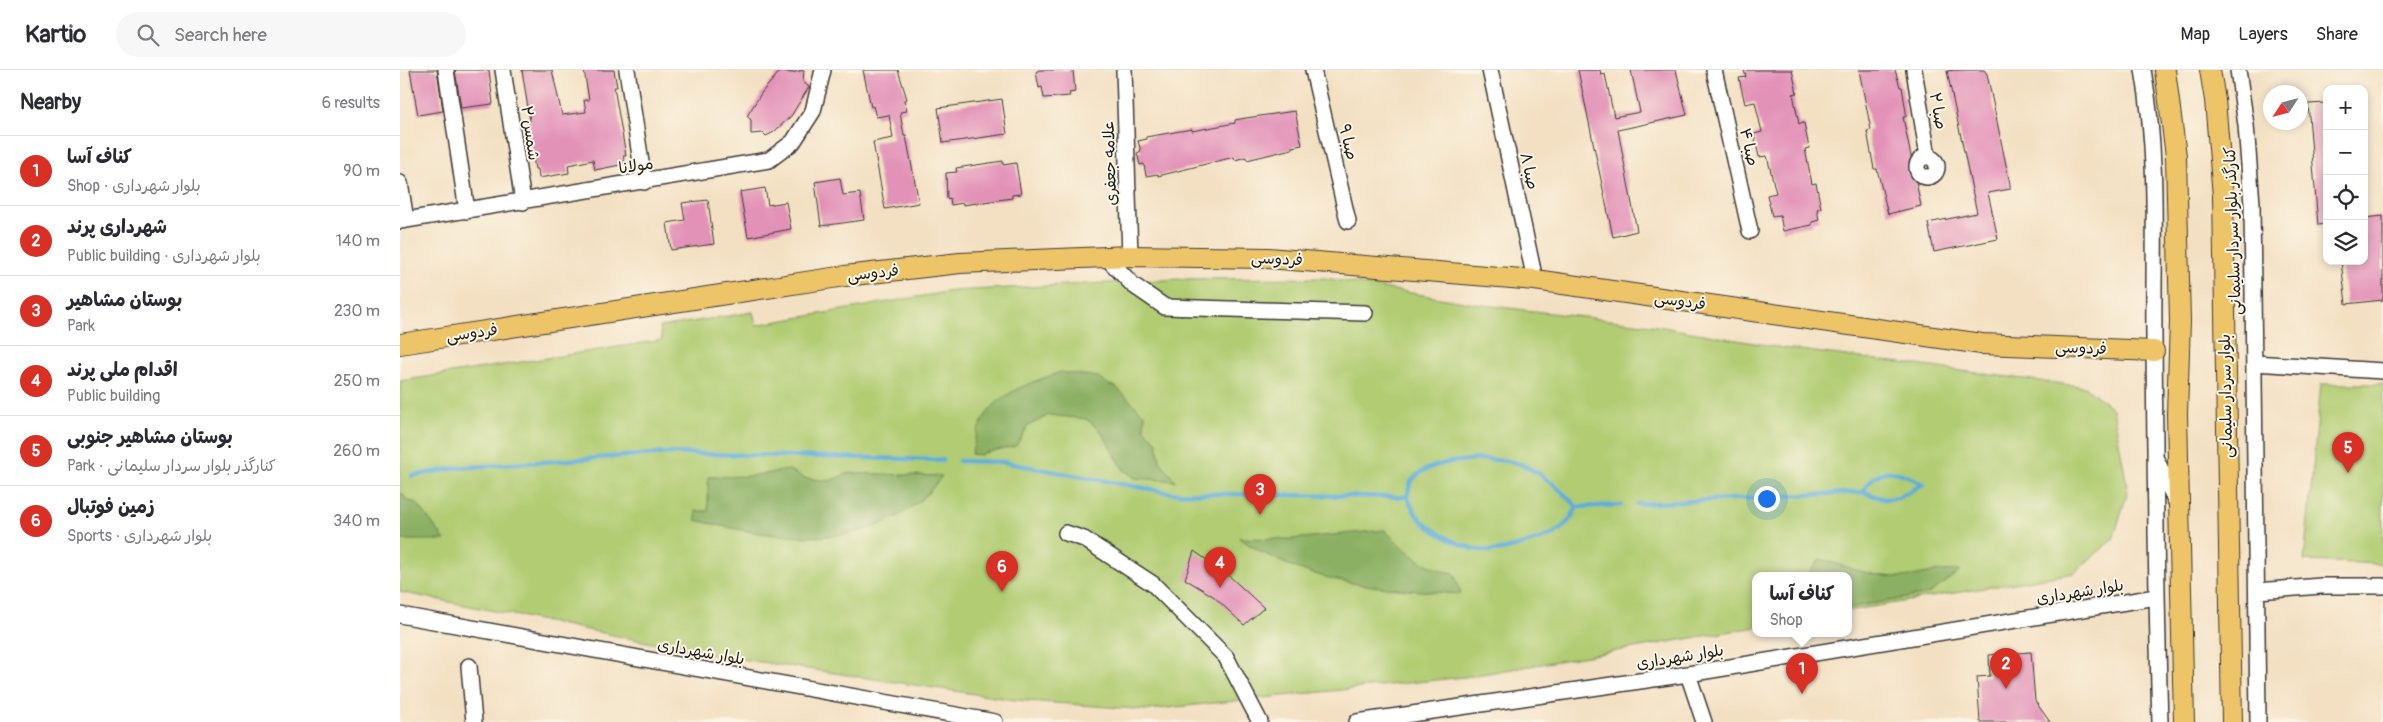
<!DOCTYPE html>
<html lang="en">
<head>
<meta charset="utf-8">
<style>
  :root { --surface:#fff; --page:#f7f7f7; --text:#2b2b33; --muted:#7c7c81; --line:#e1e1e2; --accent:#d93025 }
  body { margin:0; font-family:Pangolin,"Playpen Sans Arabic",sans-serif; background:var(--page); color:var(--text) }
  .controls { position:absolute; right:15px; top:15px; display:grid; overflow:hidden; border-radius:10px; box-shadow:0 2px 8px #0003 }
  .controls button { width:45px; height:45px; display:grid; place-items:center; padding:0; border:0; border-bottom:1px solid var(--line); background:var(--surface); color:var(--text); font:25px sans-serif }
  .compass { position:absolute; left:1863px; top:15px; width:45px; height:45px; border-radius:50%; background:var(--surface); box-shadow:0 2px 8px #0003; rotate:234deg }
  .you { position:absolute; left:1366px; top:428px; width:18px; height:18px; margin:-12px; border:4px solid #fff; border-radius:50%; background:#1a73e8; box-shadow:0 0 0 8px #1a73e833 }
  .badge { display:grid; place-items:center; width:32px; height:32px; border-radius:50%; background:var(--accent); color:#fff; font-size:16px; font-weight:700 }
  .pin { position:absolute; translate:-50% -41px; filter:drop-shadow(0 1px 2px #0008) }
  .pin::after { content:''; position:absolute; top:26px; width:18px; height:15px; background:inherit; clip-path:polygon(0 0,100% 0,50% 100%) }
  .popup { position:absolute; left:1352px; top:502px; width:100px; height:65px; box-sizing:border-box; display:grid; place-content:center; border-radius:10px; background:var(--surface); filter:drop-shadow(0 1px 4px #0005); font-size:16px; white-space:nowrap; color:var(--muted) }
  .popup b { font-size:19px; color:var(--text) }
  .popup::after { content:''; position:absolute; left:50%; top:100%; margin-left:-10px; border:10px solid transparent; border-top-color:var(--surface) }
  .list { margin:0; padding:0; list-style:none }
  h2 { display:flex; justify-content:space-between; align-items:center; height:65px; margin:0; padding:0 20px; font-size:21px }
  h2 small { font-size:16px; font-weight:400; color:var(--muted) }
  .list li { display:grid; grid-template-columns:32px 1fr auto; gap:15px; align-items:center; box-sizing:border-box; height:70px; padding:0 20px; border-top:1px solid var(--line) }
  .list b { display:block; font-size:19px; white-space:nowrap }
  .list p { margin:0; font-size:16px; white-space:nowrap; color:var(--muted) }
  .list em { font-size:16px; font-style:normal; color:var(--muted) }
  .icon { flex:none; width:28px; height:28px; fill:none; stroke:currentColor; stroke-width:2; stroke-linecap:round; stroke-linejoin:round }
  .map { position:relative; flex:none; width:1983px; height:652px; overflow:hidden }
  header { display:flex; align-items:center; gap:30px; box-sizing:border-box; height:70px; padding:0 25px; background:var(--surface); border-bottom:1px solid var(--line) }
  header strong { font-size:24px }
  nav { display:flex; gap:28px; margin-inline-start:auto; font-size:18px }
  .search { width:350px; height:45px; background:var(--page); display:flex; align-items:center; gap:12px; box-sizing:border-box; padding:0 18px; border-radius:28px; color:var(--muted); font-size:19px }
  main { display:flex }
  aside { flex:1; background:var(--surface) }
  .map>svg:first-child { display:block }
</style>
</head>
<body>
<header>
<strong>Kartio</strong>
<div class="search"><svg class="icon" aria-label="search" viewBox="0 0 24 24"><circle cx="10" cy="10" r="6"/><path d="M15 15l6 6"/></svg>Search here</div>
<nav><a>Map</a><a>Layers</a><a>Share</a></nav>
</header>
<main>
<aside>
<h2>Nearby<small>6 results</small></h2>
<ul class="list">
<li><span class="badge">1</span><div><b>کناف آسا</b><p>Shop · بلوار شهرداری</p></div><em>90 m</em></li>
<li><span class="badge">2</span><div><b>شهرداری پرند</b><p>Public building · بلوار شهرداری</p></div><em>140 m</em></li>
<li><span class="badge">3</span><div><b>بوستان مشاهیر</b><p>Park</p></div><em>230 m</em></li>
<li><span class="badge">4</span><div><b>اقدام ملی پرند</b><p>Public building</p></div><em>250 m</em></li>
<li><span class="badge">5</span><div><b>بوستان مشاهیر جنوبی</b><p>Park · کنارگذر بلوار سردار سلیمانی</p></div><em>260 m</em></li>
<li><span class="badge">6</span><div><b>زمین فوتبال</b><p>Sports · بلوار شهرداری</p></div><em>340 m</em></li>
</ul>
</aside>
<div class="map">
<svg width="1983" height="652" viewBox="0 0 1983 652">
  <rect width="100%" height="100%" fill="#fcf5e5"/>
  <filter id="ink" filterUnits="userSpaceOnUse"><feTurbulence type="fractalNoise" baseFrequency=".02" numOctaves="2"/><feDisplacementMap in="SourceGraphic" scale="10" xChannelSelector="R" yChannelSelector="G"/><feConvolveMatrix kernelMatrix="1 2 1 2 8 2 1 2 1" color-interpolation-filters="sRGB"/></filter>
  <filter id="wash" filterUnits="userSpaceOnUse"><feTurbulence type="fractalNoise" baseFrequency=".0096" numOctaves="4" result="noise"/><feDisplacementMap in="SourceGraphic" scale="20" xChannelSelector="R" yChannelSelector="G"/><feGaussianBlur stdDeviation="1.12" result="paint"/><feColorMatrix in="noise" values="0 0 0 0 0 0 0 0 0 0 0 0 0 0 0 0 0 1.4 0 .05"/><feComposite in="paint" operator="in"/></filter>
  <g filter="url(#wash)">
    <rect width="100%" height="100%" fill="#f3e0c3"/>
    <!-- green -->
    <path fill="#b1cc72" stroke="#667447" d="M925 208 1075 234 1251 255 1377 277 1686 317 1713 339 1728 421 1713 469 1674 503 1448 541V505H1356V557L1065 607 748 640 615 630 307 584 0 522V311L262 270 260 257 353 242 356 255 552 221 781 209Z
      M1921 314H1983V494L1904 491Z"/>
    <!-- forest -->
    <path fill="#8cb064" stroke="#546640" d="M660 302 698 307 709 315 716 317 745 345 744 358 757 372 760 391 776 411 735 408 723 399 701 361 686 349 649 345 628 356 616 376 583 383 581 385 571 384C574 376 575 366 579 358 593 323 629 314 660 302Z
      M389 400 404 408 429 411 449 403 542 406C485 486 380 471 296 450V441H308V407L350 406Z
      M0 424H3L6 430 17 433 45 470H0Z
      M985 460C1004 480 1025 499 1054 503L1061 524C980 518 909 516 839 468L891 469Z
      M1420 489C1447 496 1470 507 1499 507 1519 507 1540 498 1560 501L1529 524 1448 538V505H1407Z"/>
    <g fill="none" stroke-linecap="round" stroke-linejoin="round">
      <!-- stream -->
      <path stroke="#5eadd8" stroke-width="4.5" d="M559 391 602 392 771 423 1007 427C1008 423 1009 416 1011 412 1025 387 1099 385 1123 395 1143 404 1162 421 1177 437L1221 435
        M12 406 55 398 268 383 542 390
        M1463 422C1478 392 1501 401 1523 414
        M1387 426 1463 422 1484 429 1498 428 1523 414
        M1007 427C1010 433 1013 439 1016 444 1030 462 1067 481 1090 481 1104 481 1118 476 1131 472 1154 465 1167 459 1177 437
        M1237 434 1371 427"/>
    </g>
    <g id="blocks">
      <!-- building -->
      <path fill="#e291b7" d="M10 0H37L43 41 18 45Z
        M55 0H89L93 34 61 38Z
        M122 0H152L162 45 186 42 184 30H189L184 0H214L217 17H214L226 86H223L225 94 195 100 193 90 168 95 169 103 139 108 138 99H135L127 51H130Z
        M381 0 391 3 404 0 403 12 409 17 391 46 374 62 366 66 363 63 351 64V50L347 46 362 22Z
        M463 0H498L507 29 504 30 507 41 500 42 504 66H506L519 133 485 139 473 72 493 68 489 45 476 47 473 36 471 37Z
        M639 0H673L675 22 669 23 670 26 644 28 642 17 639 18 636 2Z
        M1178 0H1200L1201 5 1205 4 1214 47 1240 42 1231 0H1276L1287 45 1218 60 1237 161 1213 167Z
        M1344 0H1392L1397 23 1393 24 1399 54 1404 53 1409 78 1405 79 1412 114 1416 113 1421 138 1417 139 1419 150 1412 152V155L1383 161 1380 145 1372 146 1367 125 1376 123 1367 86 1359 87 1354 64 1362 62 1355 32 1345 34 1339 8 1346 7Z
        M1459 0H1495L1500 17H1502L1506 42V47H1503L1521 136 1488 144 1477 99H1474L1467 61 1471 60Z
        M1555 0H1584L1587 4 1610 114V119L1588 123 1598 169 1534 182 1528 153 1577 143 1547 1Z
        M602 29 607 64 543 73 538 38Z
        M1927 33V154L1918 155 1908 34Z
        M895 41 902 75 892 77V79L847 90 846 87 835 90 834 87 758 106V104L746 106 744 94 740 95 737 83 741 81 738 71 747 69 746 67 792 59V61L835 53V50L846 48Z
        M603 91V95L616 93 621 124 612 125V128L563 135V133L551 135 550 128 547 129 546 103 557 102 556 98Z
        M440 108 443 125 460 123 464 150 421 156 415 112Z
        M365 118 368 135 386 132 391 159 348 167 340 122Z
        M308 130 314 174 271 180 267 153 285 150 282 133Z
        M1983 146V230L1946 234 1941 191H1964V148Z
        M794 481 827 504 864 538 844 555 813 526 785 509Z
        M1631 582 1635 631 1650 652H1580L1577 607 1590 606 1589 585Z"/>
    </g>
  </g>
  <g filter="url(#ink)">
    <use href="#blocks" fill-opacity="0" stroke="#3c3935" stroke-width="1"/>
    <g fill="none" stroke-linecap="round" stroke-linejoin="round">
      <defs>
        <path id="minor" d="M46 0 67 141
          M103 0 123 132
          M227 0 244 112
          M724 0 730 186
          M913 0 948 151
          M1090 0 1135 210
          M1314 0 1350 161
          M1514 0 1528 87
          M1743 0C1759 88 1753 178 1754 267 1755 396 1756 524 1760 652
          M1838 0 1846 55 1852 134 1858 652
          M1517 97a10 10 0 1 1 20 0a10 10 0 1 1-20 0Z
          M0 113 6 150
          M0 151 369 90 393 72 413 41 423 0
          M706 187 733 215 765 237 965 243
          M1854 293 1983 301
          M1757 391 1777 434
          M666 463 684 469 753 514 826 587 860 652
          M1857 521 1921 516H1983
          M0 545 595 652
          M69 596 74 652
          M1288 604 1304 652
          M957 652 1288 604 1756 527"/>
        <path id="major" d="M1765 0 1776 86 1780 251 1777 344 1784 652
          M1810 0 1815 30 1823 126 1832 652
          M0 274 445 206 560 193 730 186 868 188 1135 210 1582 274 1754 281"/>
      </defs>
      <!-- minor casing -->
      <use href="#minor" stroke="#3c3935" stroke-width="18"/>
      <!-- major casing -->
      <use href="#major" stroke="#3c3935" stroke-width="22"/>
      <!-- minor -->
      <use href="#minor" stroke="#fff" stroke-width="15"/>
      <!-- major -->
      <use href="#major" stroke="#eec469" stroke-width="20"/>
    </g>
  </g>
  <g text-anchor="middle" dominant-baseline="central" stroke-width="4" stroke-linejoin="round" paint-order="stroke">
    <!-- street labels -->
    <g font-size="16" fill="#1c1c1c" stroke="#fcf5e5">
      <text transform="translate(1538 41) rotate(80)">صبا ۲</text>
      <text transform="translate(130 63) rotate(82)">شمس ۲</text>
      <text transform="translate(948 72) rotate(77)">صبا ۹</text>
      <text transform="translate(1349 77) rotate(77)">صبا ۴</text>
      <text transform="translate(710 93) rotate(-92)">علامه جعفری</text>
      <text transform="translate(236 96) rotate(-9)">مولانا</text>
      <text transform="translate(1129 101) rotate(78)">صبا ۸</text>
      <text transform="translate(1833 161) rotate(-92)">کنارگذر بلوار سردار سلیمانی</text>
      <text transform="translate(877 189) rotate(3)">فردوسی</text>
      <text transform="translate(473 203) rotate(-6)">فردوسی</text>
      <text transform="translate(1280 231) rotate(8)">فردوسی</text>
      <text transform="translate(72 263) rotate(-8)">فردوسی</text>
      <text transform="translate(1681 278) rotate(2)">فردوسی</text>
      <text transform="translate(1826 326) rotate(-91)">بلوار سردار سلیمانی</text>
      <text transform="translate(1680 522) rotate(-9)">بلوار شهرداری</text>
      <text transform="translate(301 582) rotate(10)">بلوار شهرداری</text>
      <text transform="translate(1280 587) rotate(-9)">بلوار شهرداری</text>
    </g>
  </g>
</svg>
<div class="controls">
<button>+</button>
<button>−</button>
<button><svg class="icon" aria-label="locate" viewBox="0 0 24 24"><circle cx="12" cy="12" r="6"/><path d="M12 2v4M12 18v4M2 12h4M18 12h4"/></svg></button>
<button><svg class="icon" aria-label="layers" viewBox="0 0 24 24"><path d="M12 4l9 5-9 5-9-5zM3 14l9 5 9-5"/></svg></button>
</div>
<svg class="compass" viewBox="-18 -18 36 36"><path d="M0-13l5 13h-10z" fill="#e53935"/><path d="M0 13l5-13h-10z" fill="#7c7c81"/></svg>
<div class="you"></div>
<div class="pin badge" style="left:1402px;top:624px">1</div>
<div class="popup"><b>کناف آسا</b>Shop</div>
<div class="pin badge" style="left:1606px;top:619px">2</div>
<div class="pin badge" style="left:860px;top:445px">3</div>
<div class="pin badge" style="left:820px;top:518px">4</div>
<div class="pin badge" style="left:1948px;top:403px">5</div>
<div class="pin badge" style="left:602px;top:522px">6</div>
</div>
</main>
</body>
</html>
